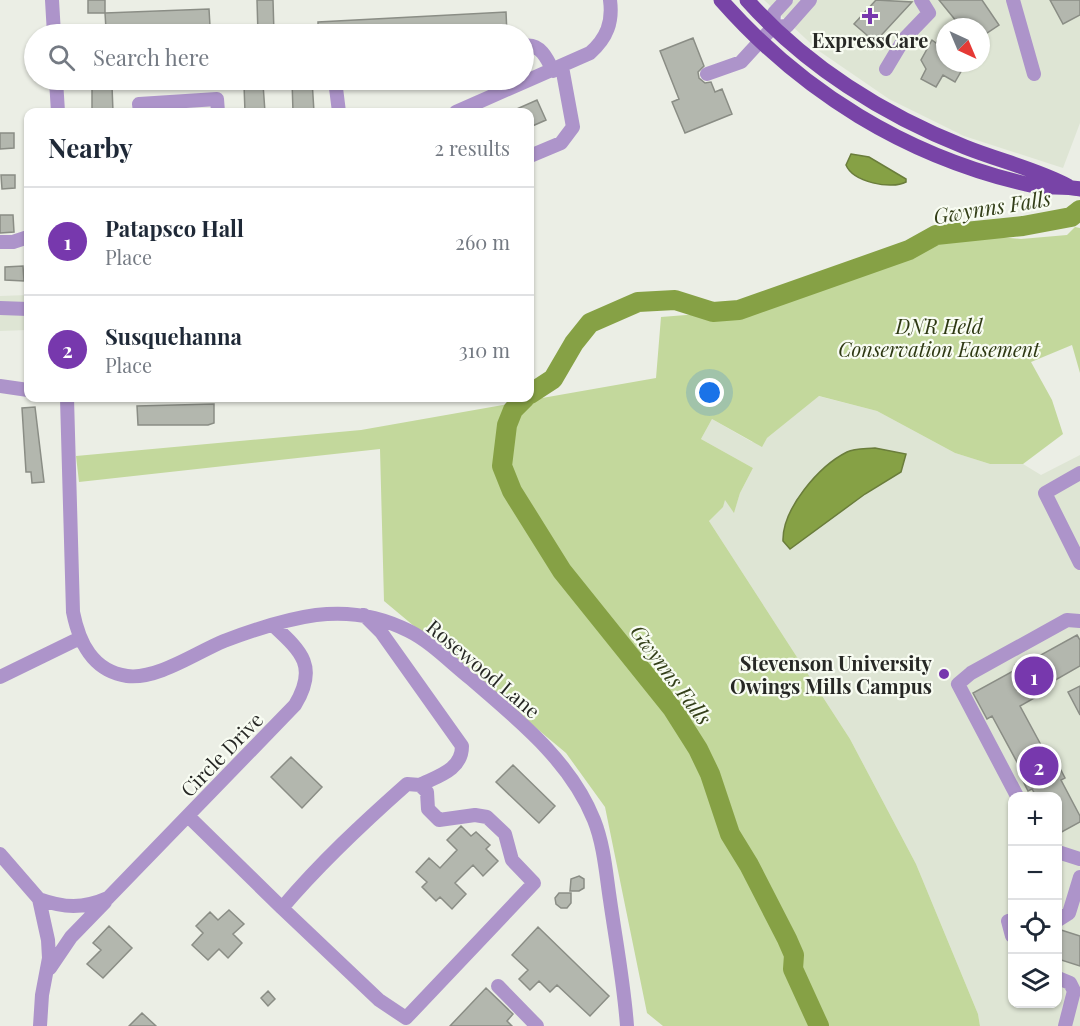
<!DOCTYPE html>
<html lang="en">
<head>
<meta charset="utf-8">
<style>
  :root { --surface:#fff; --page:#f2f2f3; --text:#1f2937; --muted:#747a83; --line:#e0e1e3; --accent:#7738ad }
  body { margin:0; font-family:"Playfair Display",serif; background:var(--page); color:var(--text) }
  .controls { position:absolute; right:18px; bottom:18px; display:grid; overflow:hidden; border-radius:12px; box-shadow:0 2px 4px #0004 }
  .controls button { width:54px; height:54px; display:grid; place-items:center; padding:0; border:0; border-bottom:2px solid var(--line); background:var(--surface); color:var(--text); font:30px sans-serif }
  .compass { position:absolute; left:936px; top:18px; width:54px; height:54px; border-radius:50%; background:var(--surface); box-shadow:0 2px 4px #0004; rotate:136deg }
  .you { position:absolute; left:710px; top:393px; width:21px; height:21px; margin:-15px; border:4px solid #fff; border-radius:50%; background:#1a73e8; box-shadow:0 0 0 9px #1a73e833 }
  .badge { display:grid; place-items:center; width:39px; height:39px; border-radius:50%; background:var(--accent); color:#fff; font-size:20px; font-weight:700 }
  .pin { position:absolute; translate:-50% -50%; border:3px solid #fff; box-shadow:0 2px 6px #0006 }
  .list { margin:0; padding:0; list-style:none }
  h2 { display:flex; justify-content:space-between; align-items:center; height:78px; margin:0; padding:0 24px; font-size:26px }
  h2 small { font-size:20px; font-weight:400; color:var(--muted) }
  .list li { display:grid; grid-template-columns:39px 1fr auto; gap:18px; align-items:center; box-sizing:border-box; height:108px; padding:0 24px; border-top:2px solid var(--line) }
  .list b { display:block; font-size:22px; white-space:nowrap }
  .list p { margin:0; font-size:20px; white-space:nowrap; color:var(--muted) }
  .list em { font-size:20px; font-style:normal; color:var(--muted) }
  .icon { flex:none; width:33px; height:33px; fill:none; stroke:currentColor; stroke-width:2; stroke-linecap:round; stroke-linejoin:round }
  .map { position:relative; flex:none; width:1080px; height:1026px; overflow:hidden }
  .search { position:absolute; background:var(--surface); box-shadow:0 2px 4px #0004; left:24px; top:24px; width:510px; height:66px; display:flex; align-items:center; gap:15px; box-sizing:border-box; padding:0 21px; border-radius:33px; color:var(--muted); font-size:22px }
  .panel { position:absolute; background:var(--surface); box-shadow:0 2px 4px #0004; left:24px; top:108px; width:510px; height:294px; border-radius:12px }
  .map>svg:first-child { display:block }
</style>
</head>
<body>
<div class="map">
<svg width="1080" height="1026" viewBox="0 0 1080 1026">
  <rect width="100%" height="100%" fill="#ebeee5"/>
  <!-- built -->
  <path fill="#dee5d4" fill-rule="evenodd" d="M764 0H1080V123L1063 168 964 136 889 99 819 51ZM945 27H981V63H945Z
    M28 295V330L0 331V296Z
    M818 396 877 411 955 453 990 464H1023L1041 475 1080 455V1026H980L978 1014 916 864 850 739 709 521 722 507 725 499 734 512 740 493 753 468 701 439 712 419 752 442 767 438ZM1012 796H1058V1004H1012Z"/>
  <!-- green -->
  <path fill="#c3d89c" d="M1075 227 1080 228V373L1072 345 1031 362 1052 400 1063 434 1023 464H990L955 453 877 411 819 396 767 438 762 447 712 419 701 439 753 468 740 493 734 513 725 500 723 507 709 521 850 739 916 864 978 1014 980 1026H663L647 1013 605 807 566 753 384 601 380 449 79 482 76 456 361 430 656 378 661 317 724 312 775 302 893 254 931 231 1021 239 1067 235Z"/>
  <!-- water -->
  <path fill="#86a145" stroke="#6a7d3b" stroke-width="1.5" d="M851 154 869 157 906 179V182C891 190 853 182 846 165Z
    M875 448 906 454 901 472 865 494 790 549 783 541C782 509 819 466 847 452 855 448 866 449 875 448Z"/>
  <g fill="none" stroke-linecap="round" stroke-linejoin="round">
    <!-- river -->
    <path stroke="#86a145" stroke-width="20" d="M530 394 553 379 574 343 590 323 638 302 675 300 713 312 739 310 909 250 936 235 1023 226 1071 217 1080 210
      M525 398 513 410 507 425 502 466 512 491 562 571 672 708 698 749 710 774 730 834 749 865 787 939 794 955 793 969 819 1026"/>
  </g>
  <!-- building -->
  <path fill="#b3b7ae" stroke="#8a8d85" stroke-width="1.5" d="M88 0H105V13L209 9 210 26 106 29 105 13H88Z
    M257 0H273L274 34H258Z
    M876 0 912 2 875 42 854 24Z
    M939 0H982L999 25 981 37V27H961Z
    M1050 0H1080V15L1063 24Z
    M506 12 507 34H318V22Z
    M945 27V63H953L963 68 955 82 943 75 936 87 921 79 926 69 921 60 932 40 936 43Z
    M693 38 704 66 698 72 699 78 705 83 711 82 715 92 722 89 732 114 685 133 672 102 679 99 660 51Z
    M292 80H312L314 112H293Z
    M263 84 265 112H245L244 85Z
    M112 86 113 112H92V87Z
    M537 100 546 120 530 127V112H510Z
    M0 133H14V148L0 149Z
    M1 175H15V188L2 189Z
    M0 215H13L14 232 0 233Z
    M23 266 24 281 5 280V267Z
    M214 404V423L208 425H138L137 406Z
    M35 407 44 482 32 483 31 472H26L22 408Z
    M1077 635 1080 640V666L1050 683 1052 688 1020 706 1047 756 1052 753 1065 778 1061 780 1080 816V822L1058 834V796H1036L1032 789 1028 791 1021 777 1024 775 992 716 987 719 973 693 1017 669 1015 665 1031 657 1032 660Z
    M1080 686V715L1068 692Z
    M291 757 322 787 302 808 271 777Z
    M513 765 555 806 539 823 496 782Z
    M461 826 471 836 476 832 490 845 486 849 498 861 483 876 473 865 455 883 466 894 452 909 440 897 436 901 422 887 427 882 416 872 429 858 440 868 457 850 447 840Z
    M579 876 584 879V888L579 891H570L571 879Z
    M559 893H571V903L567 908H561L556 904 555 898Z
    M229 910 244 924 233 934 242 943 228 958 219 949 208 960 192 945 203 933 196 926 210 912 218 920Z
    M109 926 132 948 103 978 87 964 101 950 93 943Z
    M538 927 609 996 590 1016 557 985 550 992 539 981 530 990 519 979 528 970 512 955Z
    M1058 929 1080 936V966L1058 959Z
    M486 988 513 1014 507 1021 512 1026H450Z
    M268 991 275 999 268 1006 261 998Z
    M142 1013 156 1026H129Z"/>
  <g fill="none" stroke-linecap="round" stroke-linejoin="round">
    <!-- minor -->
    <path stroke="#ad94ca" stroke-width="14" d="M52 0 54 34
      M1013 0 1034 74
      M773 27 774 13 786 0
      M524 46C540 43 547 58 553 71
      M886 69 904 39 929 13 921 0
      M707 74 741 62 773 27 787 26 810 0
      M56 80 58 112
      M335 80 339 112
      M140 112 139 104 217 99 218 112
      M456 112 590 53C607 38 613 22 610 0
      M530 156 561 143 573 127 562 67
      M0 242H13L28 237
      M0 308 28 309
      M0 386 28 390
      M67 398 73 612C79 642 92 671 127 676 157 680 197 652 224 641 253 630 286 619 316 615 348 611 380 616 409 631 431 642 450 662 470 678 517 719 570 760 594 820 604 845 606 874 610 900 616 942 624 984 627 1026
      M1080 473 1045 493 1080 563
      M364 615 381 632 462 746C462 770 438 776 420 785
      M0 677 80 638
      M1017 796 958 684 971 673 1067 620 1080 621
      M188 816 282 908C321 862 363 823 407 784L420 785 427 792 428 809 439 820 475 815 487 817 505 834 512 860 534 883 406 1018 379 1000 282 908
      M1058 852 1080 859
      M0 854 39 899 48 940 49 958 42 995 40 1026
      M39 899C64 908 83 909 108 898L295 705C318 667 302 652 274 626
      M1012 920 1008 921 1012 936
      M1058 920 1069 913 1080 877
      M50 968 71 937 105 902
      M1058 978 1070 983 1074 991 1065 1026
      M498 986 537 1026"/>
    <!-- major -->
    <path stroke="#7844a7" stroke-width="15" d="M721 0C802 92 906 156 1026 184 1044 189 1062 185 1080 189
      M747 0C806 66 884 115 965 147 1000 161 1036 169 1068 186"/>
  </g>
  <!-- markers -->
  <g fill="#7738ad" stroke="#f8fcf2" stroke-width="2">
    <path d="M867 7h6v6h6v6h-6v6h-6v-6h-6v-6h6z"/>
    <circle cx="944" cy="674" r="6"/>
  </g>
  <g text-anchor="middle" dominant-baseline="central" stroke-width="4.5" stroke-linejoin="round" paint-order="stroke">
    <!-- poi labels -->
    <g font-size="20" font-weight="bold" fill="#272825" stroke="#f8fcf2">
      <text x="870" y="39">ExpressCare</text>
      <text x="932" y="662" text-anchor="end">Stevenson University<tspan x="932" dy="23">Owings Mills Campus</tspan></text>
    </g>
    <!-- park labels -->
    <g font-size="20" font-style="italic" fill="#2d3812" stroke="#f8fcf2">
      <text x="939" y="325">DNR Held<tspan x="939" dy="23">Conservation Easement</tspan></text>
    </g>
    <!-- street labels -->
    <g font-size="20" fill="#272825" stroke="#f8fcf2">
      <text transform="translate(484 668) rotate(40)">Rosewood Lane</text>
      <text transform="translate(221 754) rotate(-46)">Circle Drive</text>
    </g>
    <!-- water labels -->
    <g font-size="21" font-style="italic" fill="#333f18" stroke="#f8fcf2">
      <text transform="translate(992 206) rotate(-9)">Gwynns Falls</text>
      <text transform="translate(672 674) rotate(53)">Gwynns Falls</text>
    </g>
  </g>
</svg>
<div class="controls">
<button>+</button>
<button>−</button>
<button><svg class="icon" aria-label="locate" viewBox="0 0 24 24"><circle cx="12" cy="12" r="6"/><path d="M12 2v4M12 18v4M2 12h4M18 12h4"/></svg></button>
<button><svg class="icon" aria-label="layers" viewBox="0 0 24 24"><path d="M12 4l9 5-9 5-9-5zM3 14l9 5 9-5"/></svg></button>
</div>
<svg class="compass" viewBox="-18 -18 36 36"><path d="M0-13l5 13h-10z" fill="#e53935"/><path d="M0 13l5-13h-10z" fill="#747a83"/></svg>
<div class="you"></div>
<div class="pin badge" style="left:1034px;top:676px">1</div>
<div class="pin badge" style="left:1039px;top:766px">2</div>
<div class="search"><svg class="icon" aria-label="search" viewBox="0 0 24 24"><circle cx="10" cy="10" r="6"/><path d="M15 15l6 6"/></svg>Search here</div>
<section class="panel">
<h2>Nearby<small>2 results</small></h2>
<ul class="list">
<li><span class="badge">1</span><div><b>Patapsco Hall</b><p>Place</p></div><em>260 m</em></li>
<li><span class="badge">2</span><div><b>Susquehanna</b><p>Place</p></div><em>310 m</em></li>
</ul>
</section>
</div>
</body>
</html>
